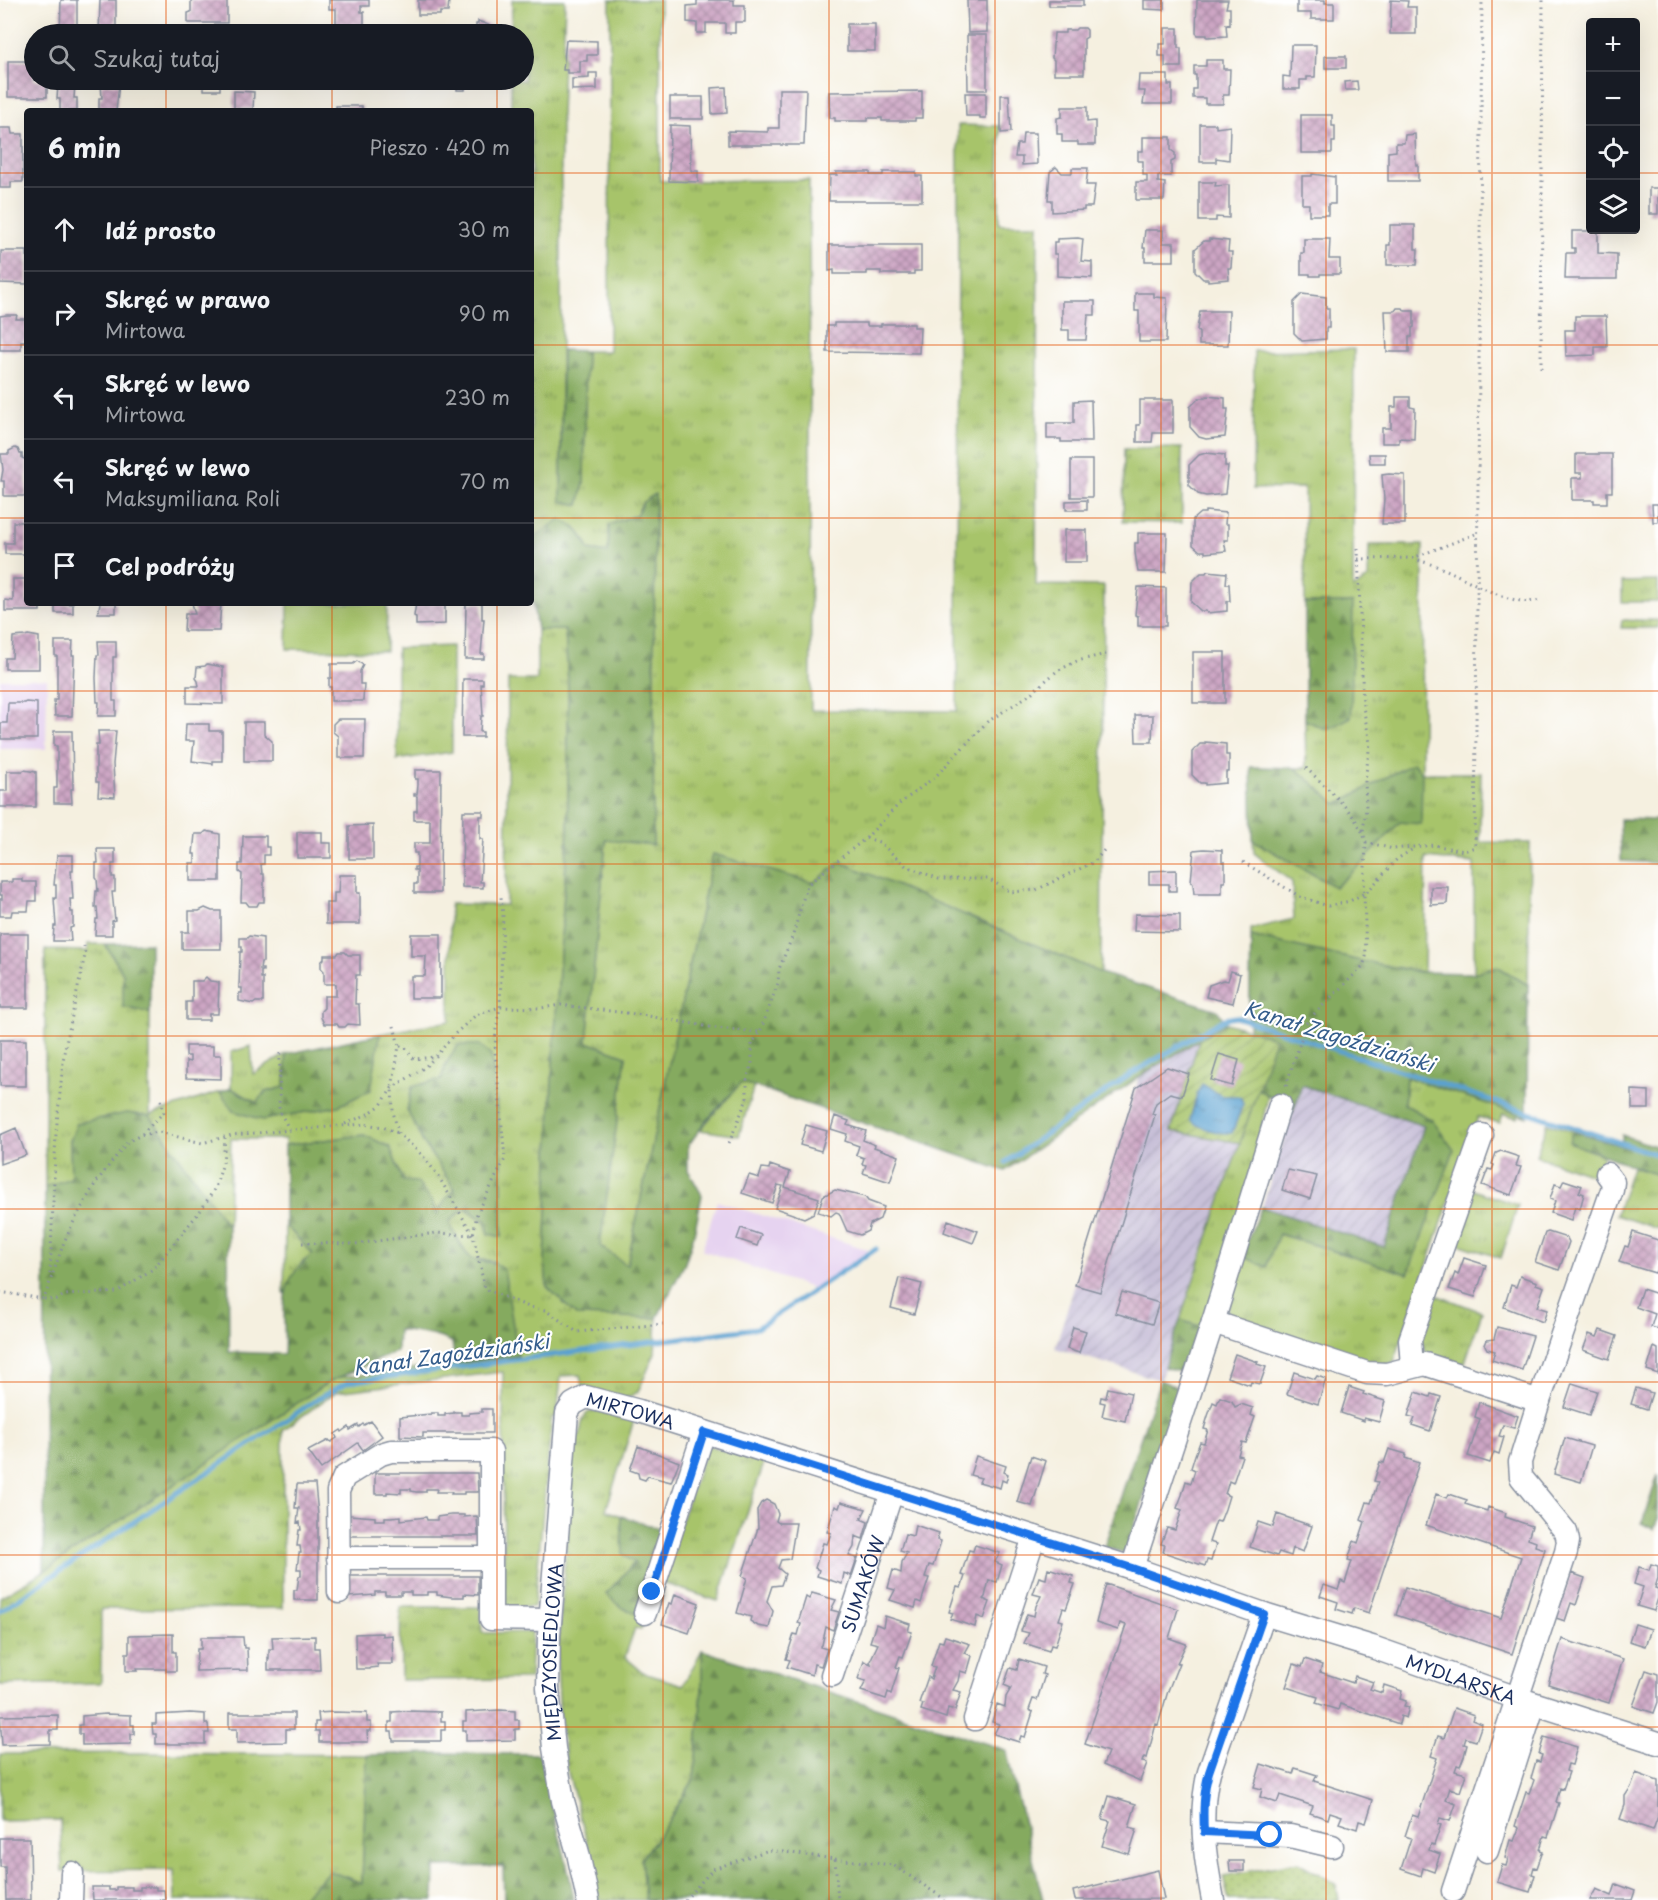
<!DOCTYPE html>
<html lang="pl">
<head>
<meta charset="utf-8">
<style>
  :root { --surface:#171b24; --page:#242831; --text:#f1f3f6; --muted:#9ea1a6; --line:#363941 }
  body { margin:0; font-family:"Playpen Sans",sans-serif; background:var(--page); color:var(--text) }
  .controls { position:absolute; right:18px; top:18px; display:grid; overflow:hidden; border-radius:6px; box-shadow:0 6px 24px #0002 }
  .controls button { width:54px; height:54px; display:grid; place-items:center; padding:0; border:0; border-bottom:2px solid var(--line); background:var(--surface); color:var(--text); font:30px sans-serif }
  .stop { position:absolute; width:18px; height:18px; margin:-14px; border:4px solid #1a73e8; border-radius:50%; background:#fff }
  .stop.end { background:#1a73e8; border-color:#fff; box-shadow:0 2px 6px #0008 }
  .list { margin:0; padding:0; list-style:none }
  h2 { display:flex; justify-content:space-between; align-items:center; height:78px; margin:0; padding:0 24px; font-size:26px }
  h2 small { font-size:20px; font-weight:400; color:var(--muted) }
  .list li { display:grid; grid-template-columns:39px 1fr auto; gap:18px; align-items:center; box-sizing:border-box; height:84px; padding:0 24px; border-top:2px solid var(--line) }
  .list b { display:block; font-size:22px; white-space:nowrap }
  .list p { margin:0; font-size:20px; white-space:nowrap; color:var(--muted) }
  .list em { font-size:20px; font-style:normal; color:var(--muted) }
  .icon { flex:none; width:33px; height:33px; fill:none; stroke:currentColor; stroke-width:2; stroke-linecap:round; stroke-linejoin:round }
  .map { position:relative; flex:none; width:1658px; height:1900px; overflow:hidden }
  .search { position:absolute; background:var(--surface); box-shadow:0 6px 24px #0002; left:24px; top:24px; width:510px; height:66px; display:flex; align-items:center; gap:15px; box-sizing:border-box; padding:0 21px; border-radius:33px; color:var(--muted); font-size:22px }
  .panel { position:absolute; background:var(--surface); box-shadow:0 6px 24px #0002; left:24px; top:108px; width:510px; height:498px; border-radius:6px }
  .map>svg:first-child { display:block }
</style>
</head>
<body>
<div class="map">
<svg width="1658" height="1900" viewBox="0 0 1658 1900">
  <defs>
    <pattern id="industrial-furrows" width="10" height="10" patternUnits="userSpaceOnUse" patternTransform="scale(1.5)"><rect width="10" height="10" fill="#c8c0d8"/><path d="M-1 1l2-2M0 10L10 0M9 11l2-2" fill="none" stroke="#aba5bc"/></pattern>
    <pattern id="grass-tufts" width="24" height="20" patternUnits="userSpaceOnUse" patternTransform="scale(1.5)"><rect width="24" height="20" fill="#a7c46b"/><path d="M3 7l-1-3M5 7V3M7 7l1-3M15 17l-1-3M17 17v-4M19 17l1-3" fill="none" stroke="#87a05b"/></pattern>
    <pattern id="forest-firs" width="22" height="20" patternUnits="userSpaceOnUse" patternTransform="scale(1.5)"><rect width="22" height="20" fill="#85aa5f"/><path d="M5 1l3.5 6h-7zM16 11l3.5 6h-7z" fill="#6c8b52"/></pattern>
    <pattern id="park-dots" width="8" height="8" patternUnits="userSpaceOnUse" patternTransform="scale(1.5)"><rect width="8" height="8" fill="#a7c46b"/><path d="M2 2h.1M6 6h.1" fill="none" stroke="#87a05b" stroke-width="1.8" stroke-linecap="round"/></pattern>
    <pattern id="garden-furrows" width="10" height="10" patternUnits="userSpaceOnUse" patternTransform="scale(1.5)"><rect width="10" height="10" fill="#a7c46b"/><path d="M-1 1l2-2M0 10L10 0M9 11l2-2" fill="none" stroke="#87a05b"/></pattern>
    <pattern id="water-ripples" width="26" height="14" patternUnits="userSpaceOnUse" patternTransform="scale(1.5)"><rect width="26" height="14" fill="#5aa1d0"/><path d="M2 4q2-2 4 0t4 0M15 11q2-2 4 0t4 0" fill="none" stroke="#4a84ac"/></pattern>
    <pattern id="building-cross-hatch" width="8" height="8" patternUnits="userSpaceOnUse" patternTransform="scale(1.5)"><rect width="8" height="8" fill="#cda6c4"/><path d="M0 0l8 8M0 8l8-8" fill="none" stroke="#a688a2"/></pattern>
  </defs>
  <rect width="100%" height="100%" fill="#fff"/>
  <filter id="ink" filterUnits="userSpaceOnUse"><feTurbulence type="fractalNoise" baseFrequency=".0167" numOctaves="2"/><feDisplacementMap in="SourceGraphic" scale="12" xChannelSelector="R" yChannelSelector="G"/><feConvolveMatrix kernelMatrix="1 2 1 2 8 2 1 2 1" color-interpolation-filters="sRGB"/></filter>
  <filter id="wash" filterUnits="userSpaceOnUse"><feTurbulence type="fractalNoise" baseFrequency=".008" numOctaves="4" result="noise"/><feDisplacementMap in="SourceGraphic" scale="24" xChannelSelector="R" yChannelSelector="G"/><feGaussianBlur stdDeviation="1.35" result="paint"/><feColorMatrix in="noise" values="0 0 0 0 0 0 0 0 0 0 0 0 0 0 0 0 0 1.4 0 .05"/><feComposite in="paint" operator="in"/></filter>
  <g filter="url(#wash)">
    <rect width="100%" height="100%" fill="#f5f0e0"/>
    <!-- built -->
    <path fill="#e6d3f0" d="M0 679H47L46 749H0Z
      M717 1201 869 1250 814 1289 702 1250Z"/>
    <!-- industrial -->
    <path fill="url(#industrial-furrows)" d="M1199 1040 1171 1131 1240 1143 1160 1380 1055 1348 1139 1077Z
      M1302 1085 1424 1126 1384 1247 1262 1207Z"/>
    <!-- grass -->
    <path fill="url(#grass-tufts)" stroke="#617a64" stroke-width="1.5" d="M512 0H565L561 117V501L579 505 584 483 586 351H609L610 0H660V181L809 180 811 710 957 711 958 125 1000 126 999 224H1038L1036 585 1104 586 1101 973 841 862 813 883 713 854 627 1266 599 1246 626 1056 587 1042 606 840 653 844 655 495 643 502 636 515 609 525 608 553 589 550 585 539 540 533 531 540V111H511V80H524V34H511Z
      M1354 349 1353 589 1368 578 1369 545H1423L1422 773H1481L1480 842 1530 843 1528 985 1497 966 1474 973V863L1426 858 1424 972 1361 961 1251 936V929L1294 919 1292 882 1254 853 1253 840 1335 887 1359 866 1400 822 1421 824 1413 764 1337 804 1295 768H1306L1305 720 1327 729 1353 603H1305L1304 488 1253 489 1254 351Z
      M1182 448V523L1123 522 1124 449Z
      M1658 581V602H1622V582Z
      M1622 620H1658V628H1621Z
      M537 630H565L568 683V831L552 1079 545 1264 547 1286 577 1316 657 1318 655 1353 638 1392 625 1399 590 1390 582 1386 580 1375 561 1376 557 1417H552L534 1607H504L503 1372 336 1392 283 1430V1608L101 1609V1683L0 1685V1597L44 1571 334 1378 518 1356 494 1261 472 1259 465 1252 449 1222 465 1208 485 1221 489 1234 502 1236V1158L491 1056 447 1062 441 1079 412 1087 407 1110 424 1144 455 1189 446 1199 437 1215 403 1181 390 1147 364 1135 285 1145V1139H231L228 1226 195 1223 70 1141 71 1178 45 1187V950L88 951V944H105L123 973 124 1007 150 1013V1115L220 1092 233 1111 263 1120 338 1106 370 1090 380 1034 450 1021V904L506 905 508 680H537Z
      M452 646V752L397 760V648Z
      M251 1046 253 1074 286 1054 285 1087 265 1092 257 1103 231 1088V1052Z
      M1406 1077 1519 1114 1518 1118 1503 1114 1500 1123 1478 1117 1394 1362 1379 1368 1226 1316 1241 1256 1278 1234 1408 1274 1432 1120 1404 1104Z
      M741 1083 754 1086 739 1136 700 1130Z
      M1258 1089 1268 1096 1252 1173 1202 1327 1180 1320Z
      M1547 1123 1573 1131 1570 1142 1603 1156 1595 1176 1536 1156Z
      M1632 1167 1658 1175V1229L1616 1215Z
      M1470 1189 1518 1205 1501 1258 1452 1242Z
      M285 1225 313 1255 302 1262 284 1294Z
      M1434 1294 1482 1312 1464 1365 1426 1353 1420 1336Z
      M596 1411 634 1420 606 1510 621 1516 623 1554 634 1563 606 1594 622 1608 639 1614 646 1619 641 1629 635 1628 625 1657 644 1673 683 1685 702 1650V1693L694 1779 663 1830 641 1858 645 1900H598L591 1856 568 1773 560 1721 557 1661 575 1435 580 1436C582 1423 581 1411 596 1411Z
      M707 1445 764 1463 718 1601 660 1582Z
      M400 1607H481L482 1633 532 1632 530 1679 401 1680Z
      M144 1753 367 1755 362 1883 329 1871 300 1900H175L174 1870 62 1871 60 1820 0 1821V1754Z"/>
    <!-- forest -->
    <path fill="url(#forest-firs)" stroke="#506c5e" stroke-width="1.5" d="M562 350 586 351 584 483 579 505 561 501Z
      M655 494 653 845 606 840 587 1042 626 1056 600 1246 627 1265 713 854 813 883 841 862 1101 973 1217 1010 1226 1023 1139 1077 1005 1171 754 1086 741 1083 705 1122 688 1146V1170L702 1195 694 1234 685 1263 657 1318 577 1316 547 1287 545 1264 552 1079 568 831V683L565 630H537L531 591V540L560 519C576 526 583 534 589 550L608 553 609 525 636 515 643 502Z
      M1305 603H1353L1351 717 1327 730 1305 720Z
      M1413 763 1422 773 1421 824 1400 822 1359 866 1335 887 1253 840 1251 767 1295 768 1337 804Z
      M1620 819 1658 820V863L1621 861Z
      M1251 936 1361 961 1419 972 1474 973 1497 966 1528 985 1527 1117 1406 1077 1404 1104 1432 1120 1454 1150 1408 1274 1279 1234 1266 1267 1241 1256 1261 1207 1384 1247 1424 1126 1302 1085 1293 1112 1258 1089 1275 1038 1249 1030Z
      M150 943V1013L123 1007V973L105 944Z
      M380 1034 371 1090 338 1106 263 1120 233 1111 220 1092 231 1088 257 1103 265 1092 285 1087 286 1054Z
      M458 1045H480L491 1056 502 1158V1237L489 1234 485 1221 465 1208 449 1222C454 1231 464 1255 472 1259 485 1264 490 1258 504 1269L518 1356 455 1363 452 1342C435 1334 416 1333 398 1330L397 1351 329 1382 44 1571 45 1187 71 1178 70 1141 77 1123 127 1113 150 1116 228 1226 229 1352 284 1354C287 1312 273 1284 313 1254L285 1225V1145L364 1135 390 1147 403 1181 417 1182 432 1201 437 1214 446 1199 455 1189 424 1144 407 1110 412 1087 441 1079 447 1062Z
      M1573 1131 1622 1146V1135L1658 1147V1175L1576 1145 1569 1142Z
      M1180 1320 1202 1327 1186 1374 1164 1367Z
      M1160 1380 1174 1386 1180 1391 1125 1553 1104 1547Z
      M1658 1475V1518L1654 1529 1642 1523Z
      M621 1516 664 1530 637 1613 622 1608 606 1594 634 1563 623 1554Z
      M702 1650 1006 1750 1043 1900H645L641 1858 663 1830 694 1779 702 1693Z
      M433 1753 540 1754C549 1803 566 1850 574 1900H504L503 1866 435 1867 434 1900H300L329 1871 362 1883 367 1755Z"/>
    <!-- park -->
    <path fill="url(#park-dots)" stroke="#617a64" stroke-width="1.5" d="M1298 1862 1336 1884 1339 1900H1229L1223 1876Z"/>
    <!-- garden -->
    <path fill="url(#garden-furrows)" stroke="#617a64" stroke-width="1.5" d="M1226 1023 1275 1038 1240 1143 1171 1131 1199 1040Z"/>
    <!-- pitch -->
    <path fill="#a7c46b" stroke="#617a64" stroke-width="1.5" d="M288 603H387L386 651 287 649Z"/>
    <!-- water -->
    <path fill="url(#water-ripples)" stroke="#3a6897" stroke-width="1.5" d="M1202 1084 1222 1096H1237L1241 1098 1243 1104 1232 1133C1220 1134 1199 1128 1190 1120L1197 1094Z"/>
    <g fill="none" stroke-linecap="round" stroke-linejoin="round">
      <!-- stream -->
      <path stroke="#5aa1d0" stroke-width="5" d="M1006 1162 1131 1074 1225 1019 1236 1017 1658 1155
        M0 1611 319 1398 348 1382 757 1328 876 1249"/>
    </g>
    <g id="blocks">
      <!-- building -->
      <path fill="url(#building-cross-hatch)" d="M61 0H77V34H60Z
        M100 0H116V34H99Z
        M191 0H227V23H188V13L191 12Z
        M329 0H369V6H361V12H364V34H336V9H329Z
        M418 0H449L448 12H440V15H418Z
        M697 0H734V5H745V22H735V33H725V23H706V33H697V23L687 22V6L697 5Z
        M967 0H987V32L968 33Z
        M1049 0H1083V6H1049Z
        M1144 0H1164V10L1144 9Z
        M1197 0H1228L1226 8H1230V25L1226 24 1227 36 1207 37V35H1198L1196 33Z
        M1297 0H1325V3H1334V19H1311V13H1297Z
        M1391 0 1408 1 1407 7H1416V34H1390Z
        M478 21 491 26V34H476V24H478Z
        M847 24H875V51H847Z
        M1077 28H1085L1087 30V37L1084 39V74H1054V60L1052 58 1054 33H1065V30H1075Z
        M1165 28H1178V48H1181V67H1165V56H1159V44H1165Z
        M260 31V34H241V32Z
        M967 35H987V90H968Z
        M566 40 597 41V55H587V61H580V73H567V70H563Z
        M1291 45H1316L1315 77H1307V80H1300V89H1283V76L1290 77Z
        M1325 56H1346V68H1325Z
        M1206 60H1223V69H1230L1229 95H1223V104H1205V98H1193V89H1196V75H1194V66H1206Z
        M8 61H34V80H47V97H8Z
        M589 73H597V89L572 90V79L589 78Z
        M1139 75H1168V85H1172V104H1143L1145 91H1138Z
        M190 80H220V90H204V85H193Z
        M457 80H470V86H465V90H457Z
        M1357 81 1358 90H1345L1344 82Z
        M58 84H75L74 98H77V111H60V99H57Z
        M101 84H119L116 111H99V98H102Z
        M726 87 727 113 712 114 711 88Z
        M779 89H806L804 145H728V131L768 132V128H779Z
        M234 91 254 92 253 109H234Z
        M922 91V118H915V121H882V118H868V121H835V118H830L829 92Z
        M965 93H986V118H980V116H966Z
        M1001 95H1009L1011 132 1001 133Z
        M670 97H703V119H670Z
        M336 106H362V111H336Z
        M1062 107H1087V122L1095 121V145H1078V142H1062V134H1057V118L1062 117Z
        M1301 115H1332V126H1335V142H1332V153H1301Z
        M1200 124H1216V128L1230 126 1229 160 1216 158V162H1200Z
        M670 125 690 126 691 171H698V182L669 181Z
        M0 128H11L12 134H23V182H11V188H0Z
        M1023 133H1036L1037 164 1022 165V157H1015L1017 144H1022Z
        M1415 134 1416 165H1418V181H1388V152L1396 151V143H1404L1405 135Z
        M1143 137H1171V150L1175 153V160L1171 162V176H1158V182L1165 183 1164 200H1136V182H1147V175H1143V161H1138V151H1143Z
        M1056 167 1062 173H1072V168H1088L1086 185H1095L1092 207H1084V210L1052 212V200H1048L1049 184 1050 172Z
        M836 172H870V175H883V172H916V176H922V201H829L830 175H837Z
        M1312 174 1335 177V204H1328V215H1309V204H1302V176H1312Z
        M1199 182H1216L1215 186 1229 185V218L1216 217V221H1199Z
        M1649 188H1658V214H1649Z
        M1390 225H1415V249H1418L1417 265H1387V245H1390Z
        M1145 230H1163V243H1174V261H1145V248H1143Z
        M1572 231H1598V253L1617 254V279H1565L1566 253H1575V248H1572Z
        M1078 238 1083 239 1081 261 1092 262V278L1057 276V254H1054V242H1057V239Z
        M1209 239 1229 241 1228 252H1232L1231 268H1228L1229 279 1208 281V279H1203L1195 271V249L1204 241H1209Z
        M1304 239H1330L1329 259H1340V274H1320V276H1310V274H1301V253H1304Z
        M829 245H921V271H914V274H881V271H867V274H834V270L829 271Z
        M1 251H27V284L0 283Z
        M1135 293H1154V297L1167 298 1166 342H1139V311H1135Z
        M1302 294 1326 297V308H1329V328H1326V339L1302 341 1294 333V302Z
        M1062 301H1095V315H1088L1086 340H1069V330H1062Z
        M1397 308H1403L1405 311H1414V327L1412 328V337H1409V352H1387L1385 311H1395Z
        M1200 311H1229L1228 345H1199V333L1197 330Z
        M7 315H17L16 319H27V341H21V350H0V316Z
        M1575 316H1606L1607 347H1595V355L1566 356 1565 330H1575Z
        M834 323H867V326H881V324H914V327H920L919 353 827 352V326H834Z
        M1207 396 1225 398V409H1228L1225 437 1206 439 1199 437 1190 427V407L1199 398H1205Z
        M1396 397H1410V407L1415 408 1414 439 1399 438V443H1382V428H1391V407H1396Z
        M1091 400 1092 442H1061V439H1047V423H1074V401Z
        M1140 400H1173V433H1153L1152 442H1137V425H1140Z
        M15 448 18 449 20 454H22V458L27 460 26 496H4V481H1L3 470 1 454H9V451Z
        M1206 453 1225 455V466H1228L1225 494 1206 496 1198 494 1189 485V465L1199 455Z
        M1369 454H1385V463H1370Z
        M1576 454H1612V492H1607V503H1594V500H1572V478H1582V473H1576Z
        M1071 460H1092V497H1071Z
        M1389 474 1405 475V524H1382L1384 499 1382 475Z
        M1087 500V510H1066V501Z
        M1652 504H1658V522H1653Z
        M1205 511 1226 513 1225 524H1228V540H1224L1226 551 1205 553V551H1200L1193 545V519L1200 513H1205Z
        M13 522H27V554H5V543H13Z
        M1064 530H1087V562H1064Z
        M1138 533H1167L1166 572H1138L1135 552V543H1138Z
        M1207 571 1227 573 1226 584H1229L1230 601H1227V611L1207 613 1206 611H1201L1191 602 1192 582 1201 573H1206Z
        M13 579H27V603H40V611H5V600L13 601Z
        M1138 587 1166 588V626H1138V616L1135 615Z
        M55 603 73 604V613H55Z
        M116 603V613H98L100 603Z
        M192 603H221L219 631H184L185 614H195Z
        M416 603H445V624L416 625V617L414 616Z
        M466 603H482V619H484L481 654H484V659H465Z
        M28 635 39 637V669H5V658H12L13 637 25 636Z
        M55 641H73L72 655H74L72 716H55L54 700H57V656H55Z
        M98 641H116V657H113V701H116V716H98L99 702H97L96 678 97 655H99Z
        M1193 652H1225V703H1193Z
        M357 661 363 665 360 671V684H364L363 701H331V687H329V678H331V664H353Z
        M207 664 223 667V704L187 703V686H199L198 681 196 678 197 667 205 666Z
        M463 679H483V684H481L483 716H481L480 732H483V737H462Z
        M26 702 37 703V739H1V723H7L8 703H24Z
        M1135 715H1153L1152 742H1136Z
        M338 719H365L364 758H338V736L333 732V724Z
        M244 722H264V734L272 741V761H244Z
        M186 724H209V731H222V761H213V764L192 761 194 741H185Z
        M54 731H72L73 789H71L72 803H54V788H57V746H54Z
        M98 731H116L113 764 115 797 98 796 99 782H96V745H99Z
        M1205 742 1226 744V755H1229V772H1226V783L1205 785V783H1200L1192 775V752L1200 744H1205Z
        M24 770 36 772V807H0V791H7V771H23Z
        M415 770H441L440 893H414V884H417V870H414V867H417V853H414V843H430V820H414V811H417V796H414V794H417L418 785V779H415Z
        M463 811H483V816H480V839H483L480 882H483V888L462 887Z
        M373 825V859H349V826Z
        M206 831 220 834V881H190V863H195V854H193L195 834H203Z
        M297 832H322V843H331V858H297Z
        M243 836H266V847H269V855H264V864H261L262 874H264V902H259L257 906H249L246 902H241L242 874 239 872V864H242Z
        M97 849H115V864H112V877H115V892H112L115 920 112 921V935H95L96 919H98L97 907H95L96 891H98L97 879 96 878V863H98Z
        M1204 849 1222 850V862H1225V882H1222V894H1194L1193 884 1191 881 1194 850Z
        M57 855H73V871H71L73 899H70L71 912H73V927L70 928 71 941H53L54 926H56L54 898H56V885H54Z
        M1176 870V891H1169V884H1149V871Z
        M339 875H357V893H360V924H326V903H334V893H338Z
        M12 879H22V882H36V901H29L28 911H12L11 916H0V899H2V895H0V882H12Z
        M1431 887H1448L1447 904 1431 905Z
        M205 908 212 911H221V949H182V932H189V911H199Z
        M1135 914 1180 915V932L1134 931Z
        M0 934H28V1008H0Z
        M411 934H441V998H411V976H425L426 956H411Z
        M249 936 263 938V962H261L260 969H263V971H261V978H263V1002H256L253 1004 239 1001V993H242V988H239L240 952H242V947H240V938H247Z
        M339 952H345L348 955H360V975H356L355 1004H359L360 1025 348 1024 345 1027H339L337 1024H324L321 1017V1011L324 1008V996H336V984H324V971L321 968V962L324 959V955H337Z
        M1231 971 1240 974 1233 1003 1206 997 1209 985 1223 980 1228 981Z
        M206 977 210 981 219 982 218 1014H209V1020H186V1002H192V981H202Z
        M0 1040H26V1086H0Z
        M186 1046H213V1055H221V1079L186 1078V1061L190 1062V1056H186Z
        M1219 1054 1239 1060 1232 1086 1211 1080Z
        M1167 1067 1189 1074 1182 1096 1170 1093 1156 1103 1152 1114 1155 1115 1100 1292 1075 1285 1136 1088Z
        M1632 1090 1649 1091V1109H1632Z
        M835 1116 849 1121 847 1125 866 1131 863 1140 875 1145 874 1147 899 1156 890 1182 863 1173 866 1165 862 1164 864 1158 856 1155 859 1146 845 1141 847 1134 831 1129Z
        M806 1125 827 1131 821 1151 800 1145Z
        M16 1128 26 1155 0 1164V1135Z
        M1501 1151 1519 1157 1516 1166 1521 1167 1511 1195 1482 1185 1488 1169 1492 1170 1494 1165 1492 1164 1496 1153Z
        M770 1165 790 1172 785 1187 819 1198 814 1213 804 1218 775 1208 783 1186 778 1185 772 1203 742 1193 749 1175 759 1178 762 1168 769 1169Z
        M1288 1170 1317 1176 1310 1199 1282 1190Z
        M1564 1180 1582 1186 1579 1192 1584 1194 1580 1209 1575 1207 1571 1220 1551 1213 1555 1201 1550 1199 1555 1184 1561 1186Z
        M835 1190 865 1197 868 1201 884 1207 880 1219 870 1224 868 1231 860 1235 847 1231 839 1213 836 1212 831 1216 818 1212 823 1196Z
        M948 1220 978 1231 973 1243 944 1232Z
        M741 1228 761 1235 757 1246 737 1239Z
        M1548 1232 1567 1238 1569 1242 1559 1270 1535 1262 1545 1233Z
        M1633 1232 1658 1240V1266L1655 1273 1619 1262 1625 1246 1628 1247Z
        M1464 1258 1486 1265 1475 1297 1449 1289 1455 1273 1458 1275Z
        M1520 1276 1537 1282 1536 1284 1544 1287 1537 1307 1547 1310 1543 1322 1504 1307 1511 1285 1516 1287Z
        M899 1278 922 1284 914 1314 891 1308Z
        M1642 1289 1658 1294V1329L1651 1327 1655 1314 1636 1307Z
        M1122 1292 1159 1303 1152 1324 1115 1313Z
        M1073 1327 1086 1331 1079 1353 1067 1349Z
        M1497 1327 1533 1336 1522 1370 1492 1360 1495 1351 1487 1349 1485 1345 1487 1340 1494 1339Z
        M1600 1330 1617 1336 1609 1359 1583 1350 1589 1334 1597 1337Z
        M1654 1347 1658 1349V1374L1647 1370Z
        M1235 1354 1258 1362 1257 1364 1266 1367 1260 1384 1251 1382 1250 1385 1227 1377Z
        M1294 1372 1315 1379 1317 1376 1326 1379 1318 1404 1287 1394Z
        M1572 1383 1597 1391 1589 1415 1564 1407Z
        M1349 1387 1364 1392 1363 1394 1385 1401 1379 1422 1364 1418V1421L1341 1413Z
        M1108 1388 1131 1393 1125 1421 1102 1416 1105 1403 1100 1402 1101 1397 1106 1398Z
        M1636 1388 1652 1393 1647 1409 1631 1404Z
        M1416 1392 1430 1397 1431 1394 1441 1397 1430 1431 1412 1425 1415 1418 1408 1416Z
        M1220 1397 1232 1401 1235 1407 1241 1404 1253 1408 1251 1415 1255 1417 1246 1443 1242 1442 1238 1455 1242 1456 1233 1483 1229 1481 1227 1488 1225 1494 1229 1496 1225 1509 1220 1522 1216 1521 1209 1542 1216 1544 1211 1561 1207 1560 1205 1566 1163 1552 1165 1545 1161 1544 1167 1528 1175 1530 1182 1510 1177 1508 1182 1495 1186 1481 1191 1483 1195 1470 1191 1468 1195 1455 1200 1442 1204 1443 1208 1430 1204 1429 1208 1416 1213 1402 1217 1404Z
        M1479 1402 1518 1416 1514 1428 1503 1425 1499 1436 1504 1437 1499 1454 1494 1452 1490 1463 1468 1456 1480 1419 1475 1417Z
        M482 1409H492V1433H423V1437L400 1436V1417L431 1414V1413H438V1416H445V1414L454 1413V1412H461V1415H469V1413L482 1412Z
        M371 1421 382 1436 363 1450 358 1443 321 1469 308 1451 329 1440 331 1442 337 1438 335 1434 341 1430 342 1432 349 1427 350 1430 358 1425 359 1427 363 1424 364 1425Z
        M1565 1438 1592 1446 1581 1482 1554 1474Z
        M638 1446 679 1462 671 1482 648 1476 645 1480 639 1478 638 1473 630 1470Z
        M1389 1449 1406 1454 1405 1458 1419 1463 1369 1613 1354 1608 1352 1614 1336 1609 1338 1602 1320 1596 1324 1585 1338 1590 1341 1581 1345 1583 1352 1561 1348 1560 1354 1541 1358 1543 1365 1522 1361 1520 1367 1502 1371 1503 1378 1482 1374 1481 1380 1462 1384 1463Z
        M976 1456 1006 1466 1004 1472 1008 1474 1006 1482 1002 1480 1000 1488 979 1482 981 1478 970 1475Z
        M1031 1456 1046 1461 1032 1506 1017 1502Z
        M375 1473H477L478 1492H464V1494H451L452 1492H436L437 1489H426V1492H416L411 1491V1489H401V1493L387 1492V1494H375Z
        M297 1484H315L318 1515V1600H294V1590H297L299 1576H301V1569H297L299 1553H301L300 1546H297L299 1530H301L300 1522 297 1523 299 1508H295Z
        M1436 1494 1447 1498 1449 1494 1467 1500 1465 1504 1487 1511 1488 1507 1506 1513 1505 1517 1532 1526 1528 1539 1536 1542 1535 1546 1545 1549 1512 1654 1396 1615 1405 1587 1501 1618 1521 1557 1426 1525Z
        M766 1500 774 1504 778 1514 776 1521 779 1523H796L790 1559 781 1560 778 1568 785 1574 781 1585 772 1586 767 1601 773 1611 769 1628 758 1626 750 1621 751 1617 737 1613 747 1578 742 1576 758 1528 757 1510 761 1503Z
        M841 1502 866 1509 861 1519 868 1522 863 1539 855 1536 854 1547 849 1556 857 1558 851 1576 844 1573 842 1584 817 1576 819 1570 815 1568 823 1543 827 1544 829 1539 831 1533 827 1532 835 1506 839 1508Z
        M1277 1514 1312 1526 1303 1552 1293 1548 1291 1556 1279 1552 1277 1556 1250 1547 1258 1522 1273 1527Z
        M349 1515 375 1517V1520H385V1517H391L401 1516V1520L426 1517 427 1520H437V1517L451 1515H464V1517L477 1516 478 1536H349Z
        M915 1525 939 1533 937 1540 941 1541 933 1566 929 1565 925 1577 929 1578 921 1603 917 1601 915 1608 890 1600 895 1590 888 1588 893 1570 901 1573 902 1562 907 1553 900 1551 905 1534 913 1536Z
        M975 1545 1000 1553 995 1562 1002 1565 997 1582 989 1580 985 1597 983 1599 990 1602 984 1619 977 1616 975 1627 950 1619 953 1613 949 1612 957 1587 961 1588 965 1576 961 1575 969 1550 973 1551Z
        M1651 1564 1658 1566V1578L1655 1588 1658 1589V1598L1654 1611 1637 1606 1643 1587 1634 1584 1639 1567 1649 1570Z
        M1048 1568 1073 1576 1071 1583 1075 1584 1066 1609 1063 1608 1059 1620 1063 1621 1055 1646 1051 1645 1049 1651 1024 1643 1029 1633 1021 1631 1027 1614 1034 1616 1036 1606 1041 1596 1033 1594 1039 1577 1046 1579Z
        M1571 1573 1585 1578 1576 1605 1571 1603 1565 1621 1556 1618Z
        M349 1576H478V1595L464 1594V1597H452L437 1595V1592H427V1595H411V1592H401V1595H385V1592H375V1595L349 1597Z
        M1106 1584 1178 1609 1169 1638 1186 1644 1177 1663H1179L1168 1691 1158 1725 1156 1724 1147 1758 1144 1757 1142 1762 1147 1763 1140 1781 1103 1765 1108 1752 1085 1744 1126 1625 1120 1623 1118 1630 1096 1623Z
        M812 1593 836 1600 831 1610 839 1612 833 1630 826 1627 822 1645 820 1647 827 1649 821 1666 814 1664 812 1675 787 1667 790 1660 786 1659 794 1634 798 1635 801 1624 798 1623 806 1597 809 1599Z
        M675 1594 699 1603 689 1633 662 1624 669 1603 672 1604Z
        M885 1616 910 1624 908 1631 912 1632 903 1657 900 1656 896 1667 899 1668 891 1694 888 1692 886 1699 861 1691 866 1681 858 1679 864 1661 871 1664 870 1661 878 1644 870 1642 876 1624 883 1627Z
        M1635 1624 1651 1629 1645 1646 1629 1641Z
        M382 1633V1636L392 1635 393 1664H377L378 1667 370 1668V1669H356L355 1634Z
        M173 1634V1652H176V1671H166V1669H136L137 1671H126V1653H129V1635Z
        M315 1636V1648H319L320 1670H268V1658L269 1659V1649H273L272 1637Z
        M945 1636 970 1644 965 1653 972 1656 967 1673 960 1671 958 1681 953 1690 961 1692 955 1710 948 1708 946 1718 921 1710 923 1704 919 1703 928 1677 931 1679 935 1667 931 1666 939 1641 943 1642Z
        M201 1637H243L244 1648H247L248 1670 196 1671 197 1649H201Z
        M1562 1639 1623 1659 1609 1703 1548 1684Z
        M1019 1659 1044 1667 1042 1674 1045 1675 1037 1700 1033 1699 1029 1710 1033 1712 1025 1737 1021 1736 1019 1742 994 1734 999 1724 992 1722 997 1704 1005 1707 1006 1697 1011 1688 1004 1685 1010 1668 1017 1670Z
        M1305 1659 1322 1665 1320 1672 1353 1683 1355 1676 1373 1682 1370 1689 1382 1693 1384 1685 1402 1691 1400 1699 1406 1701 1404 1706 1409 1707 1406 1718 1401 1716 1399 1724 1340 1704 1338 1710 1316 1703 1318 1697 1286 1687 1294 1664 1302 1667Z
        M1646 1670 1658 1674V1702L1654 1713 1633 1706Z
        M1454 1708 1474 1715 1472 1720 1482 1724 1476 1741 1466 1738 1464 1744 1467 1745 1464 1756 1460 1766 1457 1765 1455 1771 1466 1774 1460 1792 1450 1788 1446 1800 1456 1804 1450 1821 1440 1818 1438 1824 1441 1825 1434 1845 1431 1844 1429 1850 1440 1854 1434 1872 1423 1868 1421 1876 1401 1869 1411 1838 1405 1836 1412 1815 1418 1817 1437 1758 1431 1756 1438 1736 1444 1738Z
        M500 1710 515 1711V1720H519V1729H515V1740L466 1741V1730H463V1721H466V1712Z
        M407 1711 441 1712V1721H445V1730H441V1741H393L392 1731H389V1722H392V1712Z
        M334 1712 367 1713V1722H371V1731H367L368 1742H319V1731H315V1722H319L318 1713Z
        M190 1713 205 1714V1724H208L209 1733H205V1744H156V1734H153L152 1724H156V1715Z
        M229 1713H294V1729H286V1742L237 1743V1729H229Z
        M106 1714 131 1715V1725H134V1734H131V1744L82 1745V1734H79V1725H82V1716Z
        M58 1715V1730H50V1744L2 1745 0 1716Z
        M1544 1737 1577 1747 1572 1765 1568 1764 1566 1771 1569 1772 1563 1789 1560 1788 1556 1802 1559 1803 1548 1837 1544 1836 1540 1850 1543 1851 1537 1868 1534 1867 1532 1874 1535 1875 1530 1892 1497 1882 1502 1865 1506 1866 1508 1859 1505 1858 1510 1840 1514 1841 1519 1828 1515 1826 1526 1792 1529 1793 1532 1786 1534 1780 1531 1778 1536 1761 1540 1762 1542 1755 1539 1754Z
        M1261 1764 1293 1774 1295 1768 1317 1775 1314 1781 1373 1800 1366 1823 1359 1821 1357 1829 1339 1823 1342 1816 1330 1812 1328 1819 1310 1813 1313 1806 1280 1795 1277 1803 1260 1797 1262 1789 1254 1787Z
        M1636 1773 1658 1781V1816L1653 1830 1620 1819 1625 1805V1796L1631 1787Z
        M1109 1796 1136 1804 1129 1827 1137 1829 1129 1854 1102 1846 1110 1821 1102 1819Z
        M0 1838H30L31 1900H6L5 1867H0Z
        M1229 1861H1244V1871H1230Z
        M1158 1870 1164 1899 1075 1900 1073 1891Z
        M1616 1884 1635 1891 1632 1900H1590L1596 1889 1612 1896Z
        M92 1887H109V1890H116V1887H132V1890H140V1887H156V1890H164L165 1900H93Z"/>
    </g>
  </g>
  <g filter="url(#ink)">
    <use href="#blocks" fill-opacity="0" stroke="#88909f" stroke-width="1.5"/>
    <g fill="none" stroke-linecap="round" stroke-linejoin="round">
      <defs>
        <g id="minor">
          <path d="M1213 1322 1367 1373 1387 1374 1425 1364 1539 1401"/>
          <path d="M1412 1366 1410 1340 1482 1135"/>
          <path d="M338 1558H490"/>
          <path d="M1132 1568 1213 1322 1280 1105"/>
          <path d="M339 1592 338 1491 344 1477 381 1454 391 1451H491V1619L550 1620"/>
          <path d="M645 1613 704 1432"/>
          <path id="s1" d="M832 1675 892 1492"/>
          <path d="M975 1719 1034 1537"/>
          <path d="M1204 1832 1290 1836 1332 1846"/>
          <path d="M1487 1851 1534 1704"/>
          <path d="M1453 1891 1566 1552 1568 1541 1566 1532 1521 1477 1520 1462 1539 1401 1612 1190 1613 1182 1607 1174"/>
          <path d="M71 1900 72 1873"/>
          <path id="s2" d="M588 1900 578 1853 563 1801 554 1748 548 1688 549 1635 567 1413 573 1404 586 1397 639 1411 1132 1568 1264 1614 1372 1647 1517 1698 1658 1743"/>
          <path d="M1213 1900C1205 1858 1198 1814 1209 1772L1264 1614"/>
        </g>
      </defs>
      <!-- minor casing -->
      <use href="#minor" stroke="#88909f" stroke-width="25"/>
      <!-- path -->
      <path stroke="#88909f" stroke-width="3" stroke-dasharray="1.5 4.5" stroke-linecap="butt" d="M1541 368 1543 0
        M1358 548 1363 707 1370 743 1365 781 1366 809 1363 831
        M1413 558C1426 563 1441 567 1453 573 1474 583 1515 608 1539 600
        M1358 559 1413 558 1478 533
        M1306 768C1327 788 1359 815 1366 842L1393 849 1434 845 1464 851 1475 847 1482 0
        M866 838 879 842 906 866 939 879H988L1011 892 1036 890 1094 862 1105 849
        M1243 862 1299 896 1328 906 1350 901 1368 891 1397 859 1413 849
        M394 1026 399 1046 392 1088 393 1111 398 1133 422 1155 437 1174 473 1235 485 1289 529 1307 545 1310 577 1332 663 1324
        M400 1046 405 1047 414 1059 435 1057 456 1033 476 1015 500 1007 541 1008 561 1005 643 1015 716 1028 760 1032
        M280 1053 279 1110 290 1131
        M1286 1086 1307 1021 1363 966 1366 957 1364 894 1366 842
        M345 1124 368 1114 381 1105 392 1088 425 1067 434 1058
        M142 1134 164 1112 160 1096
        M729 1143 747 1099V1079L752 1065V1043L760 1032 778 983 779 969 793 935 807 885 866 838 898 805 936 776 987 722 1029 695 1057 671 1077 661 1110 653
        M302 1243 355 1244 436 1233 473 1235 477 1214 505 1159 495 1051 496 1028 500 1007 503 915 501 897
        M50 1274 56 1133 64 1053 85 955 84 946
        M0 1292 44 1299 64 1242 75 1219 95 1184 127 1142 141 1135 159 1132 202 1143 232 1135 364 1124 383 1127 398 1133
        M44 1299 57 1300 64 1295 117 1292 153 1269 201 1210 215 1188 223 1163 225 1138
        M835 1859 893 1865 943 1898 944 1900
        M685 1900 713 1869 769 1850 835 1859 838 1900"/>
      <!-- minor -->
      <use href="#minor" stroke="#fff" stroke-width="22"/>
    </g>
  </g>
  <g fill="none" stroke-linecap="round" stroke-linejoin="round" filter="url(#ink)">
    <!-- route -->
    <path stroke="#1a73e8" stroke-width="8" d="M652 1592 704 1432 1132 1568 1264 1614 1209 1772C1203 1793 1203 1811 1204 1832L1270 1835"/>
  </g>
  <!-- grid -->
  <path fill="none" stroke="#e8590c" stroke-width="1.5" stroke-opacity="0.55" d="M166 0V34M332 0V34M497 0V34M663 0V1900M829 0V1900M995 0V1900M1161 0V1900M1326 0V1900M1492 0V1900M166 80V111M332 80V111M497 80V111M0 173H27M531 173H1590M1636 173H1658M0 345H27M531 345H1658M0 518H27M531 518H1658M166 603V1900M332 603V1900M497 603V1900M0 691H1658M0 864H1658M0 1036H1658M0 1209H1658M0 1382H1658M0 1555H1658M0 1727H1658"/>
  <g text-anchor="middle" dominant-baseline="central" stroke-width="4.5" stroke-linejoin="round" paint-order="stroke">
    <!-- street labels -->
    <g font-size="18" fill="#1b2f5e" stroke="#fff">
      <text stroke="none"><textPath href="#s2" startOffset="564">MIRTOWA</textPath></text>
      <text stroke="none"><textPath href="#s1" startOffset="96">SUMAKÓW</textPath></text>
      <text stroke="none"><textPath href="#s2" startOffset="252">MIĘDZYOSIEDLOWA</textPath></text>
      <text stroke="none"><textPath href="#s2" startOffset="1437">MYDLARSKA</textPath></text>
    </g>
    <!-- water labels -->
    <g font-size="20" font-style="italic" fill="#345d8c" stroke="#fff">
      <text transform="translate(1339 1036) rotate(17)">Kanał Zagoździański</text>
      <text transform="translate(451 1354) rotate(-8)">Kanał Zagoździański</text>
    </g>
  </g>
</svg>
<div class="controls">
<button>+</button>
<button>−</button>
<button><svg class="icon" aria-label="locate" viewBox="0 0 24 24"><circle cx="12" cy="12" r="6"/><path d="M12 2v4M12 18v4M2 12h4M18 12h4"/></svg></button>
<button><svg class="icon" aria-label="layers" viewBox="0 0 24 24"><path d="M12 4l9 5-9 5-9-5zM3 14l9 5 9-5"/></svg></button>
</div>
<div class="stop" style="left:1270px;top:1835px"></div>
<div class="stop end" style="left:652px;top:1592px"></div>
<div class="search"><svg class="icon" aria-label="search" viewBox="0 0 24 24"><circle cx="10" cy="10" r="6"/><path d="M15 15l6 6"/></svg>Szukaj tutaj</div>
<section class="panel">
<h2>6 min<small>Pieszo · 420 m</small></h2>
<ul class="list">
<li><svg class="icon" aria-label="ahead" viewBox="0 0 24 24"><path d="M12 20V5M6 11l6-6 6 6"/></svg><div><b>Idź prosto</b></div><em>30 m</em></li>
<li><svg class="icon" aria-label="right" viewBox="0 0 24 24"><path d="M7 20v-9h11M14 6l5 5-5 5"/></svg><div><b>Skręć w prawo</b><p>Mirtowa</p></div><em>90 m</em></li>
<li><svg class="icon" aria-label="left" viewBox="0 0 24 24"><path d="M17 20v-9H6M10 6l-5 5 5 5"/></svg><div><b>Skręć w lewo</b><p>Mirtowa</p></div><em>230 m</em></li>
<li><svg class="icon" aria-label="left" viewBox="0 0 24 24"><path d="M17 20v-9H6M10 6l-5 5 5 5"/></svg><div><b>Skręć w lewo</b><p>Maksymiliana Roli</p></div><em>70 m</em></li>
<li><svg class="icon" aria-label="arrive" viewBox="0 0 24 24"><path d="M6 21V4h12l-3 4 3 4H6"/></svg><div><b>Cel podróży</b></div></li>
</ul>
</section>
</div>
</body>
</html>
